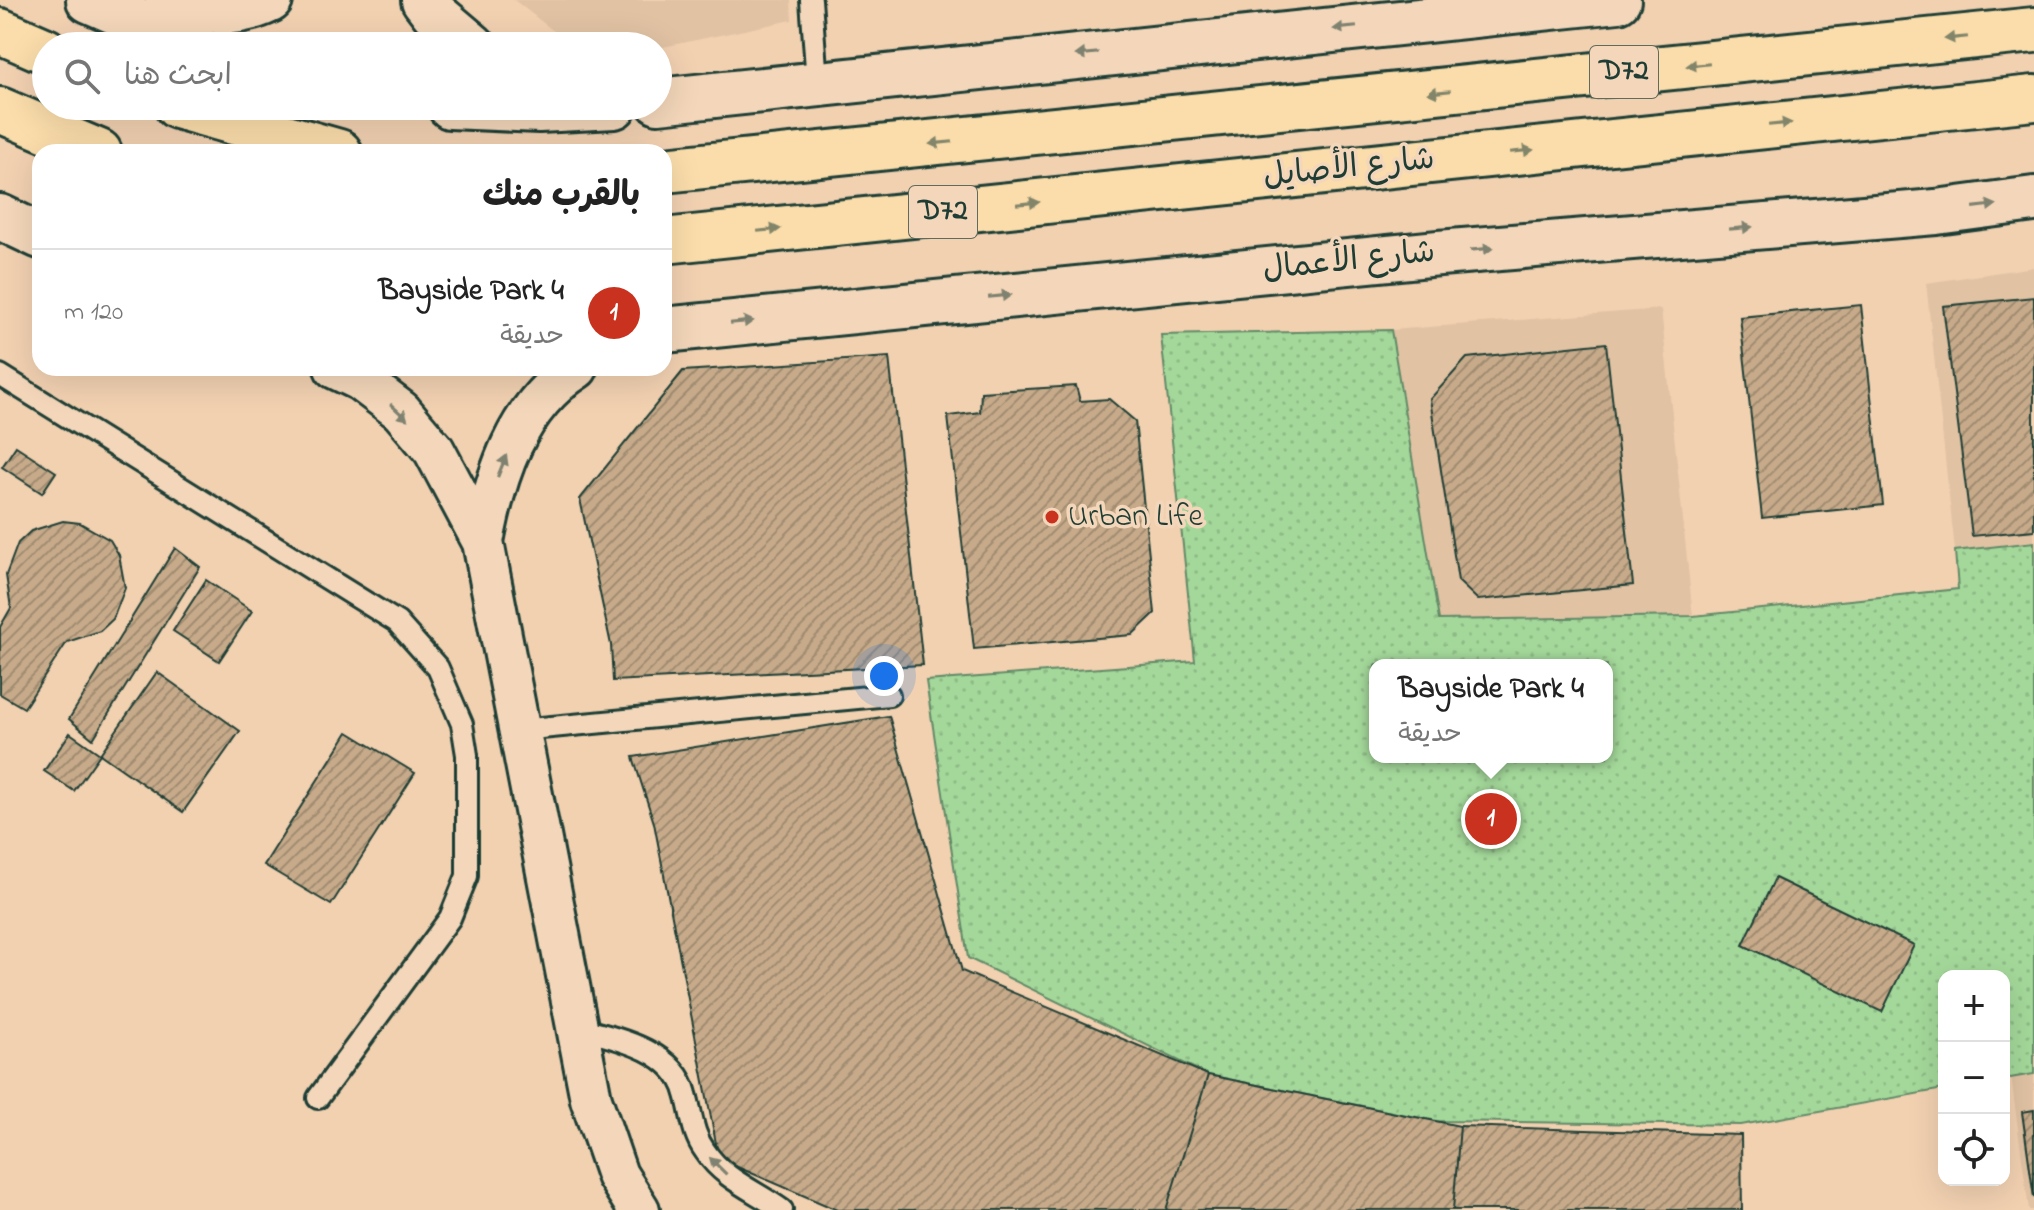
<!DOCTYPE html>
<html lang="ar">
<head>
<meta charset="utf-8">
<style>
  :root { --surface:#fff; --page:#f2f2f2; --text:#222; --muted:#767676; --line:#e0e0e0; --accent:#c8321e }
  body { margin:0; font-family:"Indie Flower","Playpen Sans Arabic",sans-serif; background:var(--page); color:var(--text); direction:rtl }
  .controls { position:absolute; right:24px; bottom:24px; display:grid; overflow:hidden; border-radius:16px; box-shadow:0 8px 32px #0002 }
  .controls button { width:72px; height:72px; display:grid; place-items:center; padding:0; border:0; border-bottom:2px solid var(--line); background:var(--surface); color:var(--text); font:40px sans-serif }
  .you { position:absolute; left:884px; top:676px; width:28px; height:28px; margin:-20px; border:6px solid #fff; border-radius:50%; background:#1a73e8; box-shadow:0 0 0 12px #1a73e833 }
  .badge { display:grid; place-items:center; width:52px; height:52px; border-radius:50%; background:var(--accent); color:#fff; font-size:26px; font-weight:700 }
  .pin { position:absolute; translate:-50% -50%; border:4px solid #fff; box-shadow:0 2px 8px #0006 }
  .popup { position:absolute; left:1369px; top:659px; width:244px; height:104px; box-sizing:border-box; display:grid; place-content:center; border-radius:16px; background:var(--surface); filter:drop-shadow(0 2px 6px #0005); font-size:26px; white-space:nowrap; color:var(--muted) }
  .popup b { font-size:30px; color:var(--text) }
  .popup::after { content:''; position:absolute; left:50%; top:100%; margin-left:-16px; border:16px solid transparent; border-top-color:var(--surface) }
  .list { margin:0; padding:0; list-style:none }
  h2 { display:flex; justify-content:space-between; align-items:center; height:104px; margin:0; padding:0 32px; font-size:34px }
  h2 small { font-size:26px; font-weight:400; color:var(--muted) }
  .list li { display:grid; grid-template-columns:52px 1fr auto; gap:24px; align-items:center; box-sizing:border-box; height:128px; padding:0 32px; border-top:2px solid var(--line) }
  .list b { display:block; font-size:30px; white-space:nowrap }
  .list p { margin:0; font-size:26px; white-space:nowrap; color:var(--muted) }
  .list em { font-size:26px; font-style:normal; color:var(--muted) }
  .icon { flex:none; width:44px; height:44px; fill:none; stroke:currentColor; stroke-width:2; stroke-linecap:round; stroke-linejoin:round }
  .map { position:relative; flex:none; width:2034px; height:1210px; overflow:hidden; direction:ltr }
  .search { position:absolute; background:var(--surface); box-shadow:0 8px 32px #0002; left:32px; top:32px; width:640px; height:88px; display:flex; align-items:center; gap:20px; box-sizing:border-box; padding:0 28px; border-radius:44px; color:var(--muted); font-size:30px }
  .panel { position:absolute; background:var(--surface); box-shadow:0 8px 32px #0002; left:32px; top:144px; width:640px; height:232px; border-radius:24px; direction:rtl }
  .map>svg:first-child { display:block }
</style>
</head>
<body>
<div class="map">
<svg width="2034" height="1210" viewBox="0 0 2034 1210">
  <defs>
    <pattern id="green-dots" width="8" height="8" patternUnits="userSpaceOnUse" patternTransform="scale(2)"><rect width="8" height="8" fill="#a4d89a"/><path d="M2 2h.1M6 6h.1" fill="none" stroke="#8dba85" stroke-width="1.8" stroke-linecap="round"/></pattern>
    <pattern id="building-hatch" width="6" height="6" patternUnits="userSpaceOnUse" patternTransform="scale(2)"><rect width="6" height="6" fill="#c7aa89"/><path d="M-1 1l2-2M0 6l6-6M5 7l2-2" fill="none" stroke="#a18c71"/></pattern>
  </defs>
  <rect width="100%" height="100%" fill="#f2d1b1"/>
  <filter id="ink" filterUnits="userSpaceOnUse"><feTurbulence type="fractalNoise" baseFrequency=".0125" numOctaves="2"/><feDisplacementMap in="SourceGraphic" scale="16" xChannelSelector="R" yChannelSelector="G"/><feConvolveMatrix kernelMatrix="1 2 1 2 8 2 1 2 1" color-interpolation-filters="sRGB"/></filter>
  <g filter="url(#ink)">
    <!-- built -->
    <path fill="#e1c2a3" d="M514 0H791L792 20 658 48 573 46Z
      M2034 267V542L1955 551 1926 283Z
      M1661 309 1693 616 1438 620 1391 330Z
      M2034 1074V1210H2029L2011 1077Z"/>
    <!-- green -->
    <path fill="url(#green-dots)" stroke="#628a67" stroke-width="2" fill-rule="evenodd" d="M1391 330 1439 620 1693 616 1958 589 1955 551 2034 542V1074L2004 1079V976H1944V1089L1741 1125 1437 1121 1208 1075 968 958 926 681 1195 661 1161 335ZM1375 665H1607V757H1375Z"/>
    <!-- building -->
    <path fill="url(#building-hatch)" stroke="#1f3d34" stroke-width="2" d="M2034 297V530L1972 536 1943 306Z
      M1861 305 1883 505 1762 518 1740 317Z
      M1606 343 1633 585 1478 600 1458 581 1430 399 1467 358Z
      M889 357 923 665 613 681 611 645 580 499 683 371Z
      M1076 386 1080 401 1109 399 1135 421 1155 613 1132 635 974 649 948 416 980 412 981 392Z
      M16 446 56 472 42 493 2 467Z
      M63 521 80 523 110 540 119 555 125 588 113 619 100 631 67 642 24 708 0 694V627L11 608 6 575 18 543 31 531Z
      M175 548 200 567 93 739 69 719Z
      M206 580 252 611 219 661 173 631Z
      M157 672 240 731 183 812 100 754Z
      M889 716 962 971 1208 1075 1166 1210H837L719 1159 654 823 633 757Z
      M348 732 415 773 331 905 264 865Z
      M70 733 100 754 74 791 44 771Z
      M1775 878 1914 945 1882 1012 1743 945Z
      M1208 1075 1460 1126 1453 1210H1166Z
      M2034 1110V1198L2022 1112Z
      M1460 1126 1741 1135 1742 1210H1453Z"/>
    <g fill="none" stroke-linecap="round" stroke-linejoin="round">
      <defs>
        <path id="lane" d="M811 0 817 82
          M0 375 397 622 438 668 462 724 467 755V876L450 918 318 1098
          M520 730 889 695
          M577 1028C616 1038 675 1050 686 1094 692 1114 692 1133 705 1151 724 1180 756 1191 782 1210"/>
        <path id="street" d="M335 368 360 380 401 411 434 450 483 542 591 1099 617 1175 639 1210
          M483 542C495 476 517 406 577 368"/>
        <path id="secondary" d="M89 0 195 46
          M168 0C204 13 235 17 270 0
          M424 0 434 13 473 46
          M658 101 1618 0
          M450 106 539 110 614 106
          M0 217 40 236
          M664 330 1439 253 1936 212 2034 199"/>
        <path id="primary" d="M0 31 46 51
          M177 106 339 152
          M0 110 99 152
          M664 170 2034 30
          M664 241 2034 98"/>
      </defs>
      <!-- lane casing -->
      <use href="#lane" stroke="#1f3d34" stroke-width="26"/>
      <!-- street casing -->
      <use href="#street" stroke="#1f3d34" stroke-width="46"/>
      <!-- secondary casing -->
      <use href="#secondary" stroke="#1f3d34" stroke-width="50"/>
      <!-- primary casing -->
      <use href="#primary" stroke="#1f3d34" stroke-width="50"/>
      <!-- lane -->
      <use href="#lane" stroke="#f4d7ba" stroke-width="20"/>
      <!-- street -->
      <use href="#street" stroke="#f4d7ba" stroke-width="40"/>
      <!-- secondary -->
      <use href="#secondary" stroke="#f4d7ba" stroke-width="44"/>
      <!-- primary -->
      <use href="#primary" stroke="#fbddab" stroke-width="44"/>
    </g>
    <!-- one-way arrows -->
    <defs><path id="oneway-solid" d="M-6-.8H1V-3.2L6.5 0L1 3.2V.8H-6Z" transform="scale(2)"/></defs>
    <g fill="#7f8270">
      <use href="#oneway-solid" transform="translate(1345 28) rotate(174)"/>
      <use href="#oneway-solid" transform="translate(1087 54) rotate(174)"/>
      <use href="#oneway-solid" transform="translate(1985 206) rotate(-7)"/>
      <use href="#oneway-solid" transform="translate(1741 228) rotate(-5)"/>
      <use href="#oneway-solid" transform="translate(1482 249) rotate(-5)"/>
      <use href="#oneway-solid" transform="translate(1000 296) rotate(-6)"/>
      <use href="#oneway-solid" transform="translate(742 322) rotate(-6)"/>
      <use href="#oneway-solid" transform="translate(399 412) rotate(43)"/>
      <use href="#oneway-solid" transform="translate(502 466) rotate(-68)"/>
      <use href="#oneway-solid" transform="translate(718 1166) rotate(-135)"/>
    </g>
    <g fill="#82856a">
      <use href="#oneway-solid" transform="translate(1956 38) rotate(174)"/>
      <use href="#oneway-solid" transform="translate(1698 65) rotate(174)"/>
      <use href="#oneway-solid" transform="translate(1439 92) rotate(174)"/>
      <use href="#oneway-solid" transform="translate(1780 124) rotate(-6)"/>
      <use href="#oneway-solid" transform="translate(941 143) rotate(174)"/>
      <use href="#oneway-solid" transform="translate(1522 151) rotate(-6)"/>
      <use href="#oneway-solid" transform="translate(1028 203) rotate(-6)"/>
      <use href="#oneway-solid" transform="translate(769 230) rotate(-6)"/>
    </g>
  </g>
  <!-- markers -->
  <circle fill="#c8321e" stroke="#f4d7ba" stroke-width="3" cx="1052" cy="517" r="8"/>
  <g text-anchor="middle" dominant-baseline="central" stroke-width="7" stroke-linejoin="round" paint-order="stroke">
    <!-- shield labels -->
    <g fill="#f4d7ba" stroke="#5f6b5c" stroke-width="2">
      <rect x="1590" y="46" width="68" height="52" rx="6"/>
      <rect x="909" y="186" width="68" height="52" rx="6"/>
    </g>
    <g font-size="30" font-weight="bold" fill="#1f3d34">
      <text x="1624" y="72">D72</text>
      <text x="943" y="212">D72</text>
    </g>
    <!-- street labels -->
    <g font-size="32" fill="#1f3d34" stroke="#f4d7ba">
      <text transform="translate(1349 169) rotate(-6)">شارع الأصايل</text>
      <text transform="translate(1349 262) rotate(-6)">شارع الأعمال</text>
    </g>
    <!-- poi labels -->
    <g font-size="32" fill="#1f3d34" stroke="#f4d7ba" text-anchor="start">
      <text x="1068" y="517">Urban Life</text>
    </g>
  </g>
</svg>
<div class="controls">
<button>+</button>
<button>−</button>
<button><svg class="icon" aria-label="locate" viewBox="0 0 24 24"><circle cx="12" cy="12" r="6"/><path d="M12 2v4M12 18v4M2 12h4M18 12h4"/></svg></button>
</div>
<div class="you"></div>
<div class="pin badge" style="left:1491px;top:819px">1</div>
<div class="popup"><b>Bayside Park 4</b>حديقة</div>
<div class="search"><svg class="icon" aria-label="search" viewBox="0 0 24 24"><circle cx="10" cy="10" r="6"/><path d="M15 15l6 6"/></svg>ابحث هنا</div>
<section class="panel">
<h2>بالقرب منك<small></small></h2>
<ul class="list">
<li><span class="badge">1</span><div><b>Bayside Park 4</b><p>حديقة</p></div><em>120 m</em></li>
</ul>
</section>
</div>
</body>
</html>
